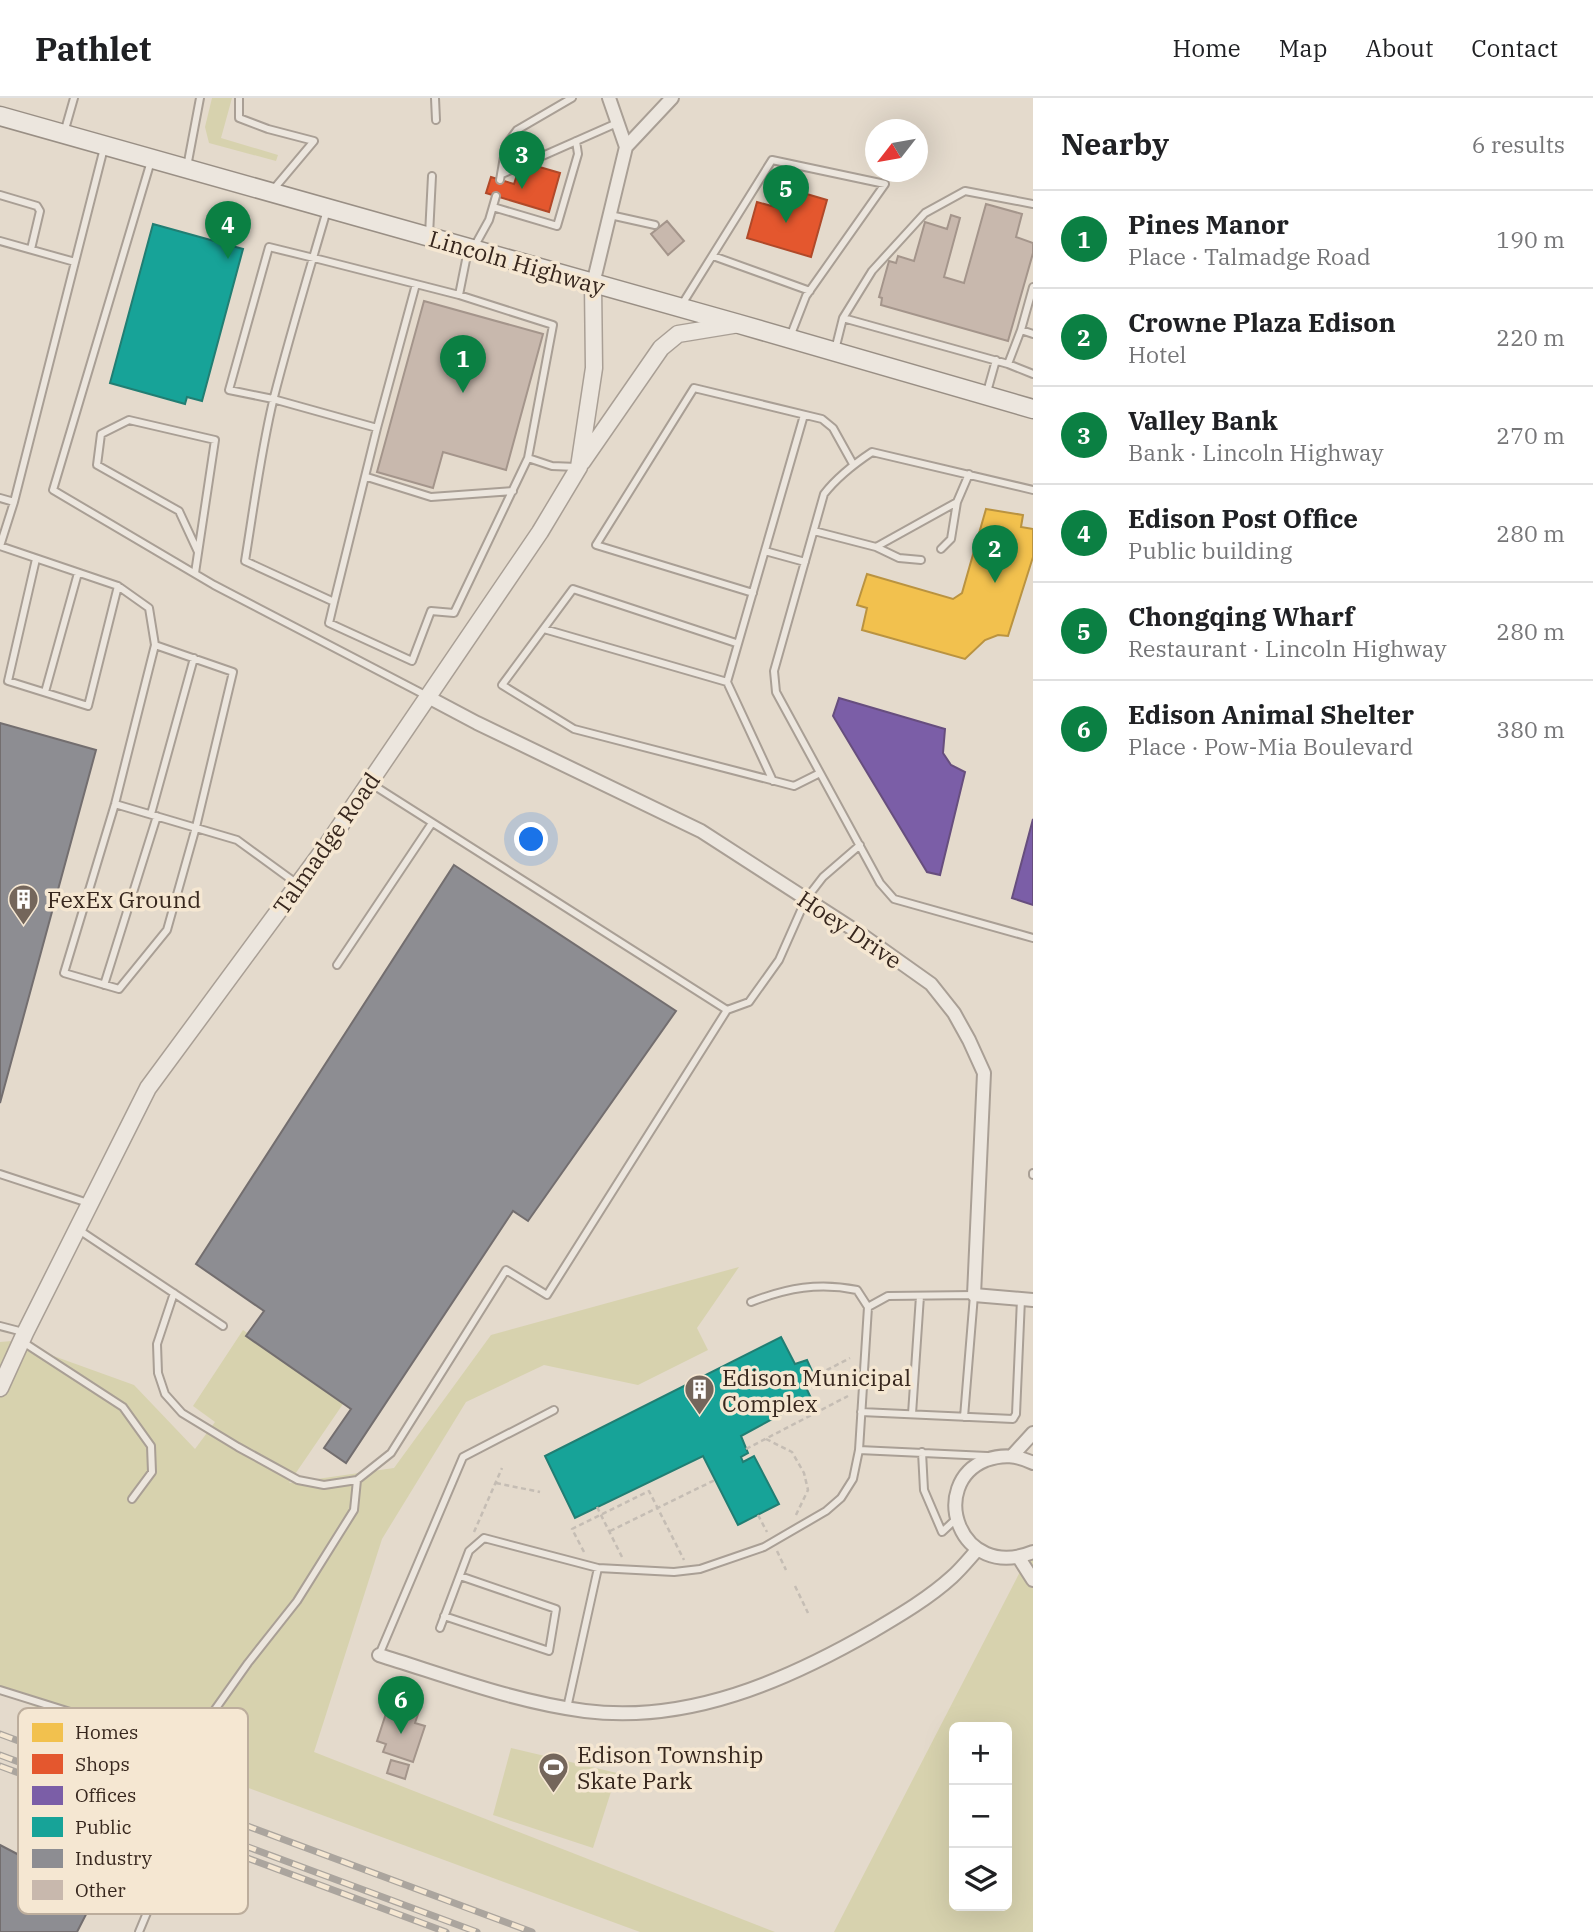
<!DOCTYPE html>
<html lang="en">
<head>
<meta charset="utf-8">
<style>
  :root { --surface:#fff; --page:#f2f2f2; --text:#202124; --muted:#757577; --line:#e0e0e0; --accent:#0b8043 }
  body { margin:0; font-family:"IBM Plex Serif",serif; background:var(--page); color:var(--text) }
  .controls { position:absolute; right:21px; bottom:21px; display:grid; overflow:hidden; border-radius:10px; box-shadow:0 7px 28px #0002 }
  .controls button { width:63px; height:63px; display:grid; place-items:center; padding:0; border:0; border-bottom:2px solid var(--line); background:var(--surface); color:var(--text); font:35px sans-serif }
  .compass { position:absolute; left:865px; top:21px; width:63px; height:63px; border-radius:50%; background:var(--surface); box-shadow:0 7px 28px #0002; rotate:239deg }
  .you { position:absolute; left:532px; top:742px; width:24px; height:24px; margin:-18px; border:5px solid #fff; border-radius:50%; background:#1a73e8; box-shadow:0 0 0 10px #1a73e833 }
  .badge { display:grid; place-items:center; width:46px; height:46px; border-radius:50%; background:var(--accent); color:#fff; font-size:23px; font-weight:700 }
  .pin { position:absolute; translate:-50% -58px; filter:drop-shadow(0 2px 4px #0008) }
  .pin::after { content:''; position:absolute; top:37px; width:24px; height:21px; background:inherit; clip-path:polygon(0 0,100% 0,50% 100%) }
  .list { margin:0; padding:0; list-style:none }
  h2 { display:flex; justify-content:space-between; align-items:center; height:91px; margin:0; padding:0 28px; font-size:30px }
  h2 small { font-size:23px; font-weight:400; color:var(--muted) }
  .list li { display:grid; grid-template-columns:46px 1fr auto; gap:21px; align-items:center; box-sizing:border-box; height:98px; padding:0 28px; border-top:2px solid var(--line) }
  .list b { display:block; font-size:26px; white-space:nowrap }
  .list p { margin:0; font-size:23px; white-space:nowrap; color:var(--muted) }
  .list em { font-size:23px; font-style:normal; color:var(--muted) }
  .icon { flex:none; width:38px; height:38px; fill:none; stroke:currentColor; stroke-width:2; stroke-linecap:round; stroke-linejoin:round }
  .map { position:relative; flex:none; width:1033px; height:1834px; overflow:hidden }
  header { display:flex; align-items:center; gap:42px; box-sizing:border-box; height:98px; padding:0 35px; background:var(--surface); border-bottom:2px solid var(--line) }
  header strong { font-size:33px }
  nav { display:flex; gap:38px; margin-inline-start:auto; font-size:24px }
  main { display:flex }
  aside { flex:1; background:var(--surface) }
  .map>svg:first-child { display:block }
</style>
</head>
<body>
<header>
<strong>Pathlet</strong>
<nav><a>Home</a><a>Map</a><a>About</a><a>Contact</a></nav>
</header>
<main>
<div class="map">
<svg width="1033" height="1834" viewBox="0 0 1033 1834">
  <rect width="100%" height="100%" fill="#e4dacc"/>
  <!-- green -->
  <path fill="#d7d2ae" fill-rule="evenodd" d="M212 0H232L221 40 278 57 276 63 209 45 205 29Z
    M739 1169 697 1230 708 1252 638 1287 544 1267 466 1304 382 1441 314 1654 775 1834H640L83 1629 0 1594V1244L12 1243 134 1287 195 1351 215 1324 193 1308 243 1232 345 1303 289 1385 394 1370 491 1237Z
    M1033 1461V1834H834L1023 1468ZM954 1629H1007V1808H954Z
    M511 1650 617 1675 593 1750 493 1717Z"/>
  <!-- homes -->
  <path fill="#f2c14e" stroke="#ba9340" stroke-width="2" d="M986 411 1023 417 1021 429 1033 431V459L1008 538 998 537 985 542 965 561 862 532 867 510 857 507 867 476 953 501 962 495Z"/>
  <!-- shops -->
  <path fill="#e4572e" stroke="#b04929" stroke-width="2" d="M536 68 560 75 549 114 486 95 491 79 514 86 516 80Z
    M793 92 827 102 811 159 747 140 757 104 775 109 777 101 789 104Z"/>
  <!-- offices -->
  <path fill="#7b5ea7" stroke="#674e7e" stroke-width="2" d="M839 600 945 631 943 655 951 667 965 674 940 777 927 774 833 618Z
    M1033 721V807L1012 800Z"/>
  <!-- public -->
  <path fill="#17a398" stroke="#217e73" stroke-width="2" d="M153 126 243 151 202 303 187 299 185 306 110 285Z
    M781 1239 795 1266 807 1262 813 1275 802 1281 811 1300 741 1338 748 1355 741 1359 743 1364 754 1358 779 1406 738 1427 703 1358 575 1420 545 1358Z"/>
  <!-- industry -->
  <path fill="#8d8d92" stroke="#736e6f" stroke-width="2" d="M0 625 96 652 0 1005Z
    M454 767 676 913 528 1123 513 1113 346 1365 324 1350 351 1311 246 1238 264 1213 196 1166Z
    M0 1747 96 1797 77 1834H0Z"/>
  <!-- building -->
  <path fill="#c8b8ad" stroke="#a4958b" stroke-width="2" d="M986 106 1022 116 1016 139 1033 145V155L1008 243 881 207 882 200 879 199 889 163 896 165 898 158 914 163 925 124 947 131 951 117 960 120 944 179 964 185Z
    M667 123 684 143 668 157 651 136Z
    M424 203 543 236 506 372 443 354 433 390 377 374Z
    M391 1600 420 1610 415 1625 425 1628 413 1664 383 1654 386 1646 377 1643Z
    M391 1662 409 1667 405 1681 387 1675Z"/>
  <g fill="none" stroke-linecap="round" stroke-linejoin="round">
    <defs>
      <path id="service" d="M239 0V20L268 31 314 43 272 93
        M435 0 436 22
        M64 35 74 0
        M151 63 53 392 214 487 427 598
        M187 69 200 0
        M502 76 617 25
        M500 82 506 47 517 32 572 0
        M0 97 37 108 40 113 31 151
        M493 109 557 128 578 56 576 43
        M327 112C309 174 290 236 274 299 261 352 254 408 245 463L334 504 377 330 273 301 229 292 269 149 322 162 459 197 553 227 528 360
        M610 117 655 127
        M429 137 432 78
        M0 143 75 164
        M473 151 489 122 496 98
        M713 158 810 193
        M459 197 468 152
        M681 208 772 62 885 86 806 198 790 239
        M843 220 872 173 925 115 965 93 1033 106
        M1021 232 1033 236
        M835 252 843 220 1008 266 1021 232 1033 189
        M1008 266 1033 276
        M987 294 996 262
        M377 330 416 186
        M367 379 431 399 513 393
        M1033 392 872 354C854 366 838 378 824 396L774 573 776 594 880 785 894 801 1033 840
        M0 400 14 404 104 50
        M14 404 0 448 118 488 149 510 155 547 115 706 64 875 119 891 167 832 196 729 233 574 155 547
        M814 433 876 449 957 404 969 376
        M876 449 899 460 921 462
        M941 451 951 441 957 404
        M765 453 805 464
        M36 461 8 583 88 608 118 488
        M195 475 215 342 129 322 101 336 97 367 179 413 198 454
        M753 495 596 447 694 290 822 321 833 330 853 366
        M334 504 329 525 412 563 431 513 454 515 528 360 552 368 577 369
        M544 531 727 584
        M736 545 573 491 502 587 574 631 794 688 820 675
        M45 594 78 475
        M773 683 727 584 804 317
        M115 706 237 742 296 785
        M151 716 194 560
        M337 867 432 725
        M104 887 157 718
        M727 912 749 904 779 862 806 801 823 779 860 747
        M1033 1075V1077
        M0 1076 88 1105
        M79 1132 223 1228
        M174 1195 157 1246 158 1275 165 1296 182 1315 238 1349 298 1382 324 1387 357 1382 391 1355 506 1172 547 1197 727 912 370 685
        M751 1204C787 1190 819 1184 857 1192L868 1209
        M0 1228 23 1234
        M23 1244 123 1309 151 1348 152 1374 132 1401
        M861 1314 1013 1321 1016 1316 1021 1201
        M912 1316 920 1198
        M859 1352 868 1209 888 1198 974 1197 964 1319
        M922 1354 924 1392 942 1434 956 1421
        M444 1518 549 1553 556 1511 460 1478
        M440 1530 469 1453 484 1440 598 1470 674 1474 700 1471 764 1449 826 1413 841 1400 853 1381 859 1352 987 1358
        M379 1557 463 1359 554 1312
        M0 1592 166 1644H185L204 1627 248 1565 297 1503 354 1412 357 1382
        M567 1610 598 1470
        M139 1834 151 1805"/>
      <path id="minor" d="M609 0 626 49
        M593 186 626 49 672 0
        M428 599 477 625 701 733 862 837 931 886 954 915 969 942 984 975 974 1197 1033 1202
        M1012 1358 1033 1335
        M1033 1365C1017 1357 1003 1356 986 1362 927 1386 959 1484 1033 1454
        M1019 1460 1033 1482
        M379 1557C447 1578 515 1604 585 1613 688 1626 786 1583 873 1533 900 1517 929 1500 952 1479 961 1471 969 1461 977 1452"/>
      <path id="tertiary" d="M582 364 661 250 678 236 739 226
        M0 1290 25 1235 148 990 325 750 540 434 579 369 594 270 593 186"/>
      <path id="secondary" d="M0 18 739 226 1033 311"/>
    </defs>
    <!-- service casing -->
    <use href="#service" stroke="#a99f95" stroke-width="10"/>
    <!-- minor casing -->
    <use href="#minor" stroke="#a99f95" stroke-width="16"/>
    <!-- tertiary casing -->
    <use href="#tertiary" stroke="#a99f95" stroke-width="19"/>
    <!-- secondary casing -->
    <use href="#secondary" stroke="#998f85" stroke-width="21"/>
    <!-- path -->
    <path stroke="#c5bdb4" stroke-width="2.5" stroke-dasharray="5 3.5" stroke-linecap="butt" d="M804 1284 850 1260
      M766 1341 792 1354 804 1375 808 1392 795 1419
      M746 1351 848 1298
      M496 1385 540 1394
      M597 1409 622 1459
      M758 1417 767 1434
      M610 1433 715 1382
      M474 1434 502 1370
      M777 1453 786 1472
      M584 1454 572 1431 649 1393 684 1462
      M795 1488 808 1515"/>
    <!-- service -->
    <use href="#service" stroke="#ece6de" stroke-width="6"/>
    <!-- minor -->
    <use href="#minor" stroke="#ece6de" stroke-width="12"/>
    <!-- tertiary -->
    <use href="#tertiary" stroke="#ece6de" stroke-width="16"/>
    <!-- secondary -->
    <use href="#secondary" stroke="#ece6de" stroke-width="18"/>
    <defs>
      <path id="rail" d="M0 1636 532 1834
        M0 1657 477 1834
        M0 1668 446 1834"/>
    </defs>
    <!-- rail casing -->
    <use href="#rail" stroke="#aba59e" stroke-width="7"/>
    <!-- rail -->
    <use href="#rail" stroke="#f5e7d2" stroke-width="4.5" stroke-dasharray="13" stroke-linecap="butt"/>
  </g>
  <!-- icons -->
  <defs>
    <symbol id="building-pin" viewBox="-11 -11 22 30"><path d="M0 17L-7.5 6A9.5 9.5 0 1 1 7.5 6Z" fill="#74665b" stroke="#f5e7d2"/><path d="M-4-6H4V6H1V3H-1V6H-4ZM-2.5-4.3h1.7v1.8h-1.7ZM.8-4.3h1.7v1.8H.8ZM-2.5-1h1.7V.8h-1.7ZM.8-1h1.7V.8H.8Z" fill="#fff"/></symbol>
    <symbol id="stadium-pin" viewBox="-11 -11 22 30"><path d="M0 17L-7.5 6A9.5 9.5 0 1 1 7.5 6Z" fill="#74665b" stroke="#f5e7d2"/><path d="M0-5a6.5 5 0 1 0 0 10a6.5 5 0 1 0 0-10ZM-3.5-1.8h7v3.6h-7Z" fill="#fff"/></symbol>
  </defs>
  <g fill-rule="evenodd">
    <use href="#building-pin" x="6" y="784" width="35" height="47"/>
    <use href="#building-pin" x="682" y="1274" width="35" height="47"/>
    <use href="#stadium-pin" x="536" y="1652" width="35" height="47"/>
  </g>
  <g text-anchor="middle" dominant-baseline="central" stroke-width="7" stroke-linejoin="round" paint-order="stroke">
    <!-- street labels -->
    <g font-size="23" fill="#37271e" stroke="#f5e7d2">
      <text transform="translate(517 164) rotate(16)">Lincoln Highway</text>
      <text transform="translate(326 745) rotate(-55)">Talmadge Road</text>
      <text transform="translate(850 831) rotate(34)">Hoey Drive</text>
    </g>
    <!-- poi labels -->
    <g font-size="23" fill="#37271e" stroke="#f5e7d2" text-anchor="start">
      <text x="47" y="801">FexEx Ground</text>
      <text x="722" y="1279">Edison Municipal<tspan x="722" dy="26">Complex</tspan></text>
      <text x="577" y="1656">Edison Township<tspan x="577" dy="26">Skate Park</tspan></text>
    </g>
  </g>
  <!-- legend -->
  <rect x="18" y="1610" width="230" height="206" rx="10" fill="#f5e7d2" stroke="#bcad9c" stroke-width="2"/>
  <rect x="32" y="1625" width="31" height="19" fill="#f2c14e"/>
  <rect x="32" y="1656" width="31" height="20" fill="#e4572e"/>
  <rect x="32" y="1688" width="31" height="19" fill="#7b5ea7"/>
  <rect x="32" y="1719" width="31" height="20" fill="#17a398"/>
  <rect x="32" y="1751" width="31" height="19" fill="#8d8d92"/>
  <rect x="32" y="1782" width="31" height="20" fill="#c8b8ad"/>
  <g font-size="19" fill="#37271e">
    <text x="75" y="1641">Homes</text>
    <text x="75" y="1673">Shops</text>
    <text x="75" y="1704">Offices</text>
    <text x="75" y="1736">Public</text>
    <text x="75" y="1767">Industry</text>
    <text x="75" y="1799">Other</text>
  </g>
</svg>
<div class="controls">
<button>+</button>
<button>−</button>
<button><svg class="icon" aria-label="layers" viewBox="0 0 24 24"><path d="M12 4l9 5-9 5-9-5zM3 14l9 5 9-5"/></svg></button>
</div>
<svg class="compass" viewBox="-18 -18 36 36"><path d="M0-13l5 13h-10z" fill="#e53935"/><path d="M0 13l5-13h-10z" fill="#757577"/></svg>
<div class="you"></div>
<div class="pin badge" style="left:463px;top:295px">1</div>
<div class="pin badge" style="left:995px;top:485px">2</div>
<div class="pin badge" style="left:522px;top:91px">3</div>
<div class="pin badge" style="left:228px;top:161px">4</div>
<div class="pin badge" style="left:786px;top:125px">5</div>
<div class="pin badge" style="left:401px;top:1636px">6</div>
</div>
<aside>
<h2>Nearby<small>6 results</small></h2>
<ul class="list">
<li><span class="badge">1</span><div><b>Pines Manor</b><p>Place · Talmadge Road</p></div><em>190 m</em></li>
<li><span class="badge">2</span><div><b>Crowne Plaza Edison</b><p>Hotel</p></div><em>220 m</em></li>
<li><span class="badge">3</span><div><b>Valley Bank</b><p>Bank · Lincoln Highway</p></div><em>270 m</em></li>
<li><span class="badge">4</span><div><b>Edison Post Office</b><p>Public building</p></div><em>280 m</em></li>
<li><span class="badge">5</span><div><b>Chongqing Wharf</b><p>Restaurant · Lincoln Highway</p></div><em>280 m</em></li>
<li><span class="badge">6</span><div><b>Edison Animal Shelter</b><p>Place · Pow-Mia Boulevard</p></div><em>380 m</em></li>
</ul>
</aside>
</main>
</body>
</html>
